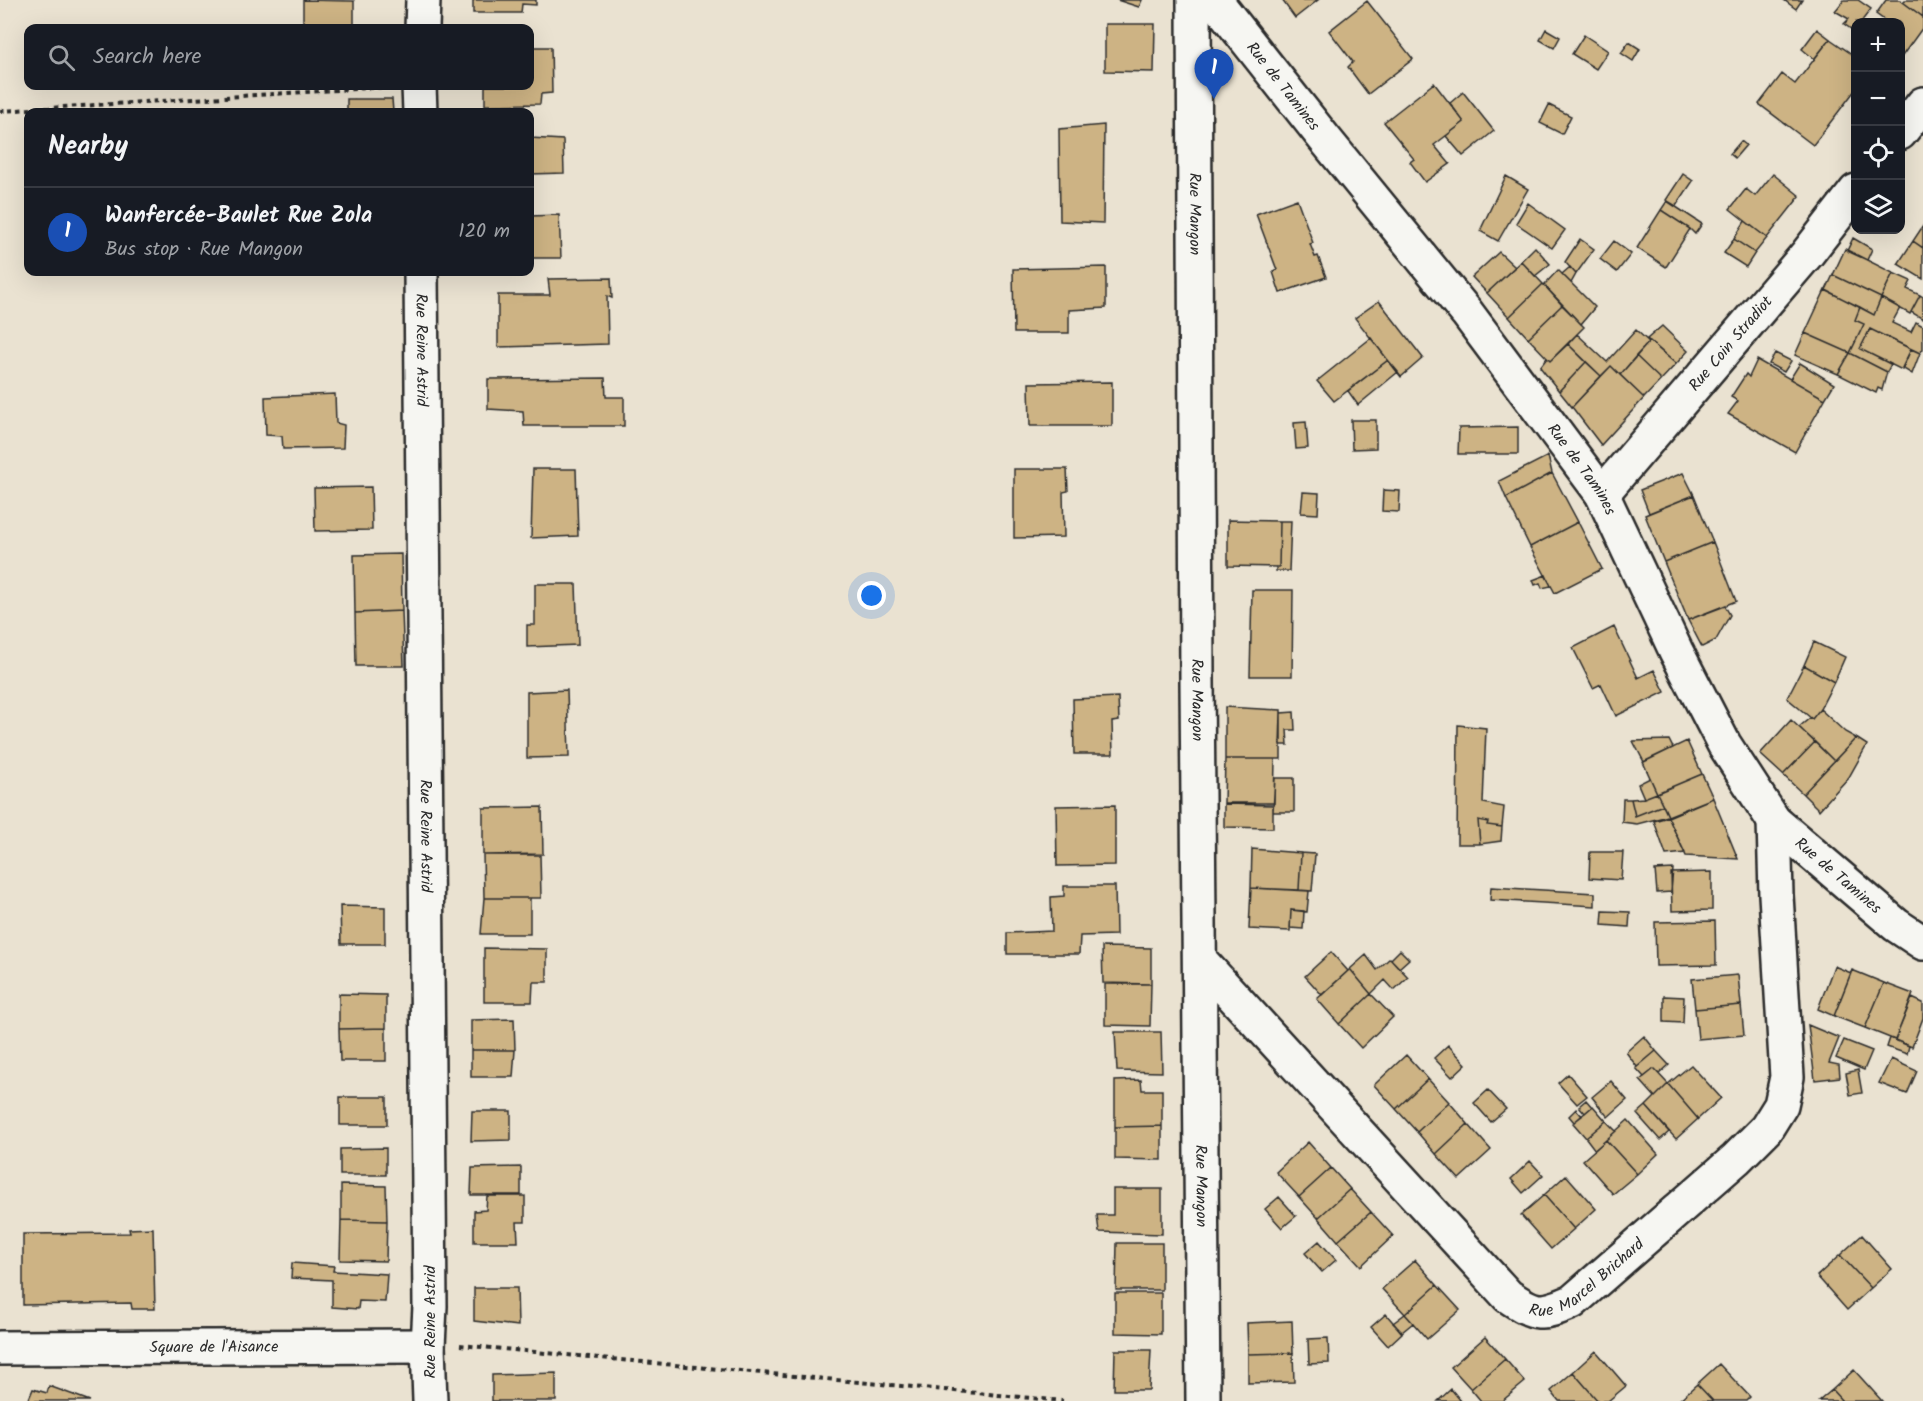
<!DOCTYPE html>
<html lang="en">
<head>
<meta charset="utf-8">
<style>
  :root { --surface:#171b24; --page:#20242c; --text:#f1f3f6; --muted:#9ea1a6; --line:#363941; --accent:#d1495b }
  body { margin:0; font-family:Kalam,sans-serif; background:var(--page); color:var(--text) }
  .controls { position:absolute; right:18px; top:18px; display:grid; overflow:hidden; border-radius:12px; box-shadow:0 6px 24px #0002 }
  .controls button { width:54px; height:54px; display:grid; place-items:center; padding:0; border:0; border-bottom:2px solid var(--line); background:var(--surface); color:var(--text); font:30px sans-serif }
  .you { position:absolute; left:872px; top:596px; width:21px; height:21px; margin:-15px; border:4px solid #fff; border-radius:50%; background:#1a73e8; box-shadow:0 0 0 9px #1a73e833 }
  .badge { display:grid; place-items:center; width:39px; height:39px; border-radius:50%; background:var(--accent); color:#fff; font-size:20px; font-weight:700 }
  .pin { position:absolute; translate:-50% -50px; filter:drop-shadow(0 2px 3px #0008) }
  .pin::after { content:''; position:absolute; top:32px; width:21px; height:18px; background:inherit; clip-path:polygon(0 0,100% 0,50% 100%) }
  .list { margin:0; padding:0; list-style:none }
  h2 { display:flex; justify-content:space-between; align-items:center; height:78px; margin:0; padding:0 24px; font-size:26px }
  h2 small { font-size:20px; font-weight:400; color:var(--muted) }
  .list li { display:grid; grid-template-columns:39px 1fr auto; gap:18px; align-items:center; box-sizing:border-box; height:90px; padding:0 24px; border-top:2px solid var(--line) }
  .list b { display:block; font-size:22px; white-space:nowrap }
  .list p { margin:0; font-size:20px; white-space:nowrap; color:var(--muted) }
  .list em { font-size:20px; font-style:normal; color:var(--muted) }
  .icon { flex:none; width:33px; height:33px; fill:none; stroke:currentColor; stroke-width:2; stroke-linecap:round; stroke-linejoin:round }
  .map { position:relative; flex:none; width:1923px; height:1401px; overflow:hidden }
  .search { position:absolute; background:var(--surface); box-shadow:0 6px 24px #0002; left:24px; top:24px; width:510px; height:66px; display:flex; align-items:center; gap:15px; box-sizing:border-box; padding:0 21px; border-radius:12px; color:var(--muted); font-size:22px }
  .panel { position:absolute; background:var(--surface); box-shadow:0 6px 24px #0002; left:24px; top:108px; width:510px; height:168px; border-radius:12px }
  .map>svg:first-child { display:block }
</style>
</head>
<body>
<div class="map">
<svg width="1923" height="1401" viewBox="0 0 1923 1401">
  <rect width="100%" height="100%" fill="#eae2d1"/>
  <filter id="ink" filterUnits="userSpaceOnUse"><feTurbulence type="fractalNoise" baseFrequency=".0167" numOctaves="2"/><feDisplacementMap in="SourceGraphic" scale="12" xChannelSelector="R" yChannelSelector="G"/><feConvolveMatrix kernelMatrix="1 2 1 2 8 2 1 2 1" color-interpolation-filters="sRGB"/></filter>
  <g filter="url(#ink)">
    <!-- building -->
    <path fill="#cdb384" stroke="#2b2b2b" stroke-width="1.5" d="M303 0 354 1V28H303Z
      M473 0H536V5L522 4 521 13H473Z
      M1117 0H1142L1139 7Z
      M1282 0H1318L1295 18Z
      M1784 0H1802L1796 9Z
      M1844 0H1858L1871 9 1861 22H1856L1855 32 1844 24 1849 19 1835 11Z
      M1886 0H1900L1923 17V27L1900 59V22H1887L1876 14Z
      M1905 0H1923V17L1903 2Z
      M1367 1 1413 59 1368 94 1348 67 1353 62 1329 31Z
      M1105 24H1155L1154 72 1105 71Z
      M1546 29 1560 37 1554 48 1540 40Z
      M1817 29 1830 39 1814 59 1802 49Z
      M1584 35 1608 51 1596 69 1572 54Z
      M1830 39 1856 57V89L1813 145 1759 104 1782 74 1795 84Z
      M1629 42 1640 49 1633 61 1621 53Z
      M530 47H551L552 93 541 94 540 104 485 105V86H530Z
      M1434 83 1464 122 1434 145 1450 164 1425 182 1410 162 1414 159 1384 122Z
      M1463 92 1494 131 1463 156 1446 136 1464 122 1450 103Z
      M347 99H392L393 112H347Z
      M1549 105 1571 116 1562 134 1540 123Z
      M1104 125 1103 223 1060 221 1059 129Z
      M530 138 563 140 564 173 530 174Z
      M1741 141 1746 145 1735 158 1730 154Z
      M1683 174 1693 181 1676 206 1666 200Z
      M1773 174 1800 196 1767 238 1730 209 1746 189 1755 196Z
      M1506 176 1528 189 1498 241 1480 231Z
      M1297 199 1313 243 1310 244 1315 257 1318 256 1326 277 1280 293 1273 272 1277 270 1256 214Z
      M1667 201 1702 224 1695 234 1690 229 1661 210Z
      M1528 203 1565 230 1552 248 1516 223Z
      M1661 210 1690 229 1666 267 1637 248Z
      M559 215 561 258H530V216Z
      M1745 221 1767 238 1755 253 1734 239Z
      M1923 226V248L1913 241Z
      M1853 238 1872 249 1867 260 1847 251Z
      M1580 239 1594 249 1576 274 1565 262Z
      M1734 239 1755 253 1746 267 1724 253Z
      M1614 241 1631 254 1617 272 1600 259Z
      M1913 241 1923 248V279L1898 264Z
      M1535 247 1550 264 1535 276 1521 261Z
      M1845 249 1893 273 1881 298 1833 275Z
      M1499 252 1515 267 1487 293 1472 277Z
      M1521 261 1543 284 1509 317 1487 293Z
      M1106 267V308L1069 310V333H1014L1013 269Z
      M1570 267 1576 274 1571 283 1562 274Z
      M1558 270 1595 307 1581 324 1544 285Z
      M1893 273 1911 281 1907 289 1920 295 1910 314 1881 298Z
      M1833 275 1881 298 1874 315 1826 290Z
      M611 278 612 298 607 296 608 344 498 347V295H550L548 279Z
      M1543 284 1562 305 1528 338 1509 317Z
      M1825 290 1860 307 1855 320 1864 324 1850 353 1805 333Z
      M1920 295 1923 297V319L1911 312Z
      M1881 298 1900 308 1892 323 1911 332 1916 322 1923 326V349L1920 353 1870 329 1860 349 1891 364 1887 372 1850 353 1864 324 1855 320 1860 307 1874 315Z
      M1379 301 1423 358 1401 377 1355 318Z
      M1562 305 1584 327 1550 361 1528 338Z
      M1662 326 1688 351 1676 364 1647 339Z
      M1870 329 1911 349 1902 370 1860 349Z
      M1636 330 1649 342 1620 375 1611 366 1601 376 1568 344 1577 334 1607 362Z
      M1805 333 1850 353 1838 374 1795 355Z
      M1371 338 1388 360 1334 401 1317 381Z
      M1650 341 1676 364 1661 380 1636 356Z
      M1568 344 1586 362 1559 391 1540 367 1547 358 1550 361Z
      M1911 349 1920 353 1912 374 1902 368Z
      M1775 353 1791 361 1784 372 1769 364Z
      M1850 353 1887 372 1882 390 1878 388 1876 393 1838 374Z
      M1636 356 1661 380 1644 398 1620 375Z
      M1388 360 1398 372 1358 405 1348 391Z
      M1757 360 1825 399 1795 452 1728 414 1738 401 1731 397 1746 374 1749 377Z
      M1586 362 1601 376 1572 407 1559 391Z
      M1800 363 1834 384 1825 399 1790 379Z
      M1611 366 1644 398 1601 445 1572 407Z
      M605 378 606 397H624V426H524L523 411 488 409V379Z
      M1112 382V426H1030L1029 383Z
      M335 394 336 423 344 425 343 448 283 449 282 436 266 435 265 397Z
      M1351 420H1376V448L1352 449Z
      M1306 422 1308 448 1296 449 1294 423Z
      M1518 427V454H1458L1459 428Z
      M1548 456 1552 473 1506 498 1499 481Z
      M533 469H576L578 536 531 538Z
      M1014 469H1067L1068 491 1063 492 1064 537 1014 538Z
      M1552 473 1578 522 1530 547 1506 498Z
      M1683 473 1694 495 1649 513 1640 490Z
      M371 487 372 530 315 531 314 488Z
      M1383 490 1400 491 1399 512 1382 511Z
      M1303 492 1319 493 1318 514 1301 513Z
      M1694 495 1713 542 1664 562 1645 515Z
      M1228 520 1280 521 1279 567 1228 566Z
      M1280 521H1291L1289 571H1276V567H1279Z
      M1578 522 1602 569 1555 593 1530 547Z
      M1713 542 1736 601 1688 620 1664 562Z
      M401 554 402 611 355 613 354 555Z
      M1546 575 1551 586 1542 588 1540 583 1535 585 1533 580Z
      M535 584H576L578 645 527 647V625H535Z
      M1252 590H1293L1292 676H1250Z
      M1725 606 1730 615 1716 640 1702 647 1688 620Z
      M402 611 404 666H356L355 613Z
      M1614 627 1638 678 1654 670 1665 692 1616 716 1601 684 1593 688 1573 648Z
      M1814 642 1845 657 1834 682 1804 665Z
      M1804 665 1834 682 1820 709 1812 719 1787 698Z
      M567 690 569 757 527 758V692Z
      M1118 697 1119 721 1112 722 1113 754H1074L1073 699Z
      M1225 707 1281 710V759H1225Z
      M1820 709 1845 732 1856 738 1834 761 1799 727 1810 718 1812 719Z
      M1294 712 1295 730H1287L1288 745H1280L1281 713Z
      M1791 720 1815 742 1783 775 1760 754Z
      M1458 725 1486 728 1483 803 1504 807 1502 827 1487 825 1488 822 1478 820 1480 844H1457Z
      M1856 738 1867 745 1849 777 1819 810 1803 794Z
      M1669 740 1673 748 1644 762 1633 741Z
      M1687 741 1702 774 1657 793 1643 762Z
      M1815 742 1834 761 1803 794 1783 775Z
      M1225 759H1275L1274 805 1273 803H1224Z
      M1702 774 1713 798 1668 816 1657 793Z
      M1275 778H1294V812H1273Z
      M1650 778 1657 793 1644 798 1638 784Z
      M1657 793 1663 805 1635 816 1631 799 1644 798Z
      M1713 798 1738 859 1686 856 1668 817Z
      M1623 799H1631L1635 816 1663 805 1668 816 1637 824 1622 822Z
      M1224 804 1273 805V828L1224 827Z
      M1115 805V865L1057 866 1056 806Z
      M542 807 543 854 483 855V808Z
      M1668 817 1685 853 1666 855 1654 821Z
      M1478 820 1488 822 1487 825 1502 827 1501 841 1480 844Z
      M1252 849 1301 853 1299 890 1251 888Z
      M1590 852H1623L1621 880 1589 878Z
      M1301 853 1315 854 1312 891 1299 890Z
      M483 855H540L541 898H484Z
      M1673 869 1671 892 1657 893 1655 870Z
      M1712 872V910L1672 911 1671 873Z
      M1064 886H1115L1116 935 1080 936 1079 954H1007V933L1052 931 1051 897 1064 896Z
      M1491 887 1595 893V906L1490 900Z
      M1251 888 1309 891 1307 912 1291 910 1290 931 1249 929Z
      M484 898H530V934H481Z
      M340 906 385 907V944H341Z
      M1291 910 1304 911 1303 929 1290 928Z
      M1603 911 1630 912 1629 927 1602 925Z
      M1715 921 1716 965 1656 966 1655 922Z
      M1102 947 1151 948V984L1103 983Z
      M484 948 547 949V982H533L532 1002H484Z
      M1400 950 1409 959 1399 968 1391 959Z
      M1331 952 1348 971 1322 995 1305 976Z
      M1366 955 1377 970 1390 958 1408 977 1394 990 1385 980 1371 994 1350 969Z
      M1834 966 1851 973 1834 1016 1818 1009Z
      M1350 969 1371 994 1339 1024 1317 999Z
      M1852 970 1884 983 1865 1028 1834 1016Z
      M1738 975 1741 1005 1695 1009 1692 979Z
      M1884 983 1913 994 1895 1040 1865 1028Z
      M1105 984H1151L1150 1026 1105 1025Z
      M339 994 386 995V1028L339 1029Z
      M1371 994 1393 1017 1361 1048 1339 1024Z
      M1664 996 1684 997 1683 1023 1664 1022Z
      M1912 998 1923 1003V1018L1912 1047 1895 1040Z
      M1741 1005 1744 1035 1698 1039 1695 1009Z
      M514 1019 515 1050H471V1020Z
      M1808 1025 1839 1038 1829 1063 1839 1065 1840 1077 1815 1080Z
      M386 1028V1061H340L339 1029Z
      M1115 1032H1161L1162 1072 1117 1071Z
      M1644 1036 1656 1051 1637 1067 1626 1052Z
      M1890 1038 1909 1046 1907 1054 1887 1047Z
      M1844 1040 1872 1051 1864 1070 1836 1058Z
      M1448 1045 1466 1064 1452 1077 1434 1058Z
      M471 1050H515L513 1077H471Z
      M1656 1051 1669 1065 1659 1074 1654 1069 1644 1077 1636 1068Z
      M1406 1055 1428 1079 1396 1109 1374 1085Z
      M1891 1059 1917 1071 1907 1094 1879 1083Z
      M1691 1065 1721 1098 1698 1119 1668 1084Z
      M1654 1069 1668 1084 1655 1097 1640 1080Z
      M1858 1070 1862 1093 1850 1095 1846 1073Z
      M1568 1074 1587 1096 1577 1104 1558 1083Z
      M1428 1079 1449 1102 1417 1132 1396 1109Z
      M1141 1080 1142 1090H1162V1126L1115 1127V1081Z
      M1611 1081 1627 1100 1608 1117 1592 1097Z
      M1668 1084 1698 1119 1676 1139 1646 1106Z
      M1488 1090 1506 1109 1491 1122 1474 1103Z
      M340 1097H387V1125H340Z
      M1586 1100 1592 1107 1585 1113 1579 1106Z
      M1449 1102 1468 1124 1436 1154 1417 1132Z
      M1593 1106 1606 1121 1586 1138 1573 1123Z
      M1646 1106 1669 1132 1660 1140 1637 1114Z
      M1576 1109 1582 1116 1574 1122 1569 1116Z
      M472 1111H511V1140L471 1141Z
      M1628 1120 1658 1154 1637 1174 1606 1140Z
      M1606 1121 1616 1131 1595 1150 1586 1138Z
      M1468 1124 1491 1150 1459 1179 1436 1154Z
      M1162 1126V1160L1115 1159V1127Z
      M1606 1140 1637 1174 1613 1194 1583 1160Z
      M1308 1142 1331 1168 1299 1197 1276 1172Z
      M386 1148V1175H340V1149Z
      M1530 1161 1543 1175 1523 1193 1511 1179Z
      M521 1167V1195H471L472 1168Z
      M1331 1168 1350 1189 1318 1218 1299 1197Z
      M1566 1175 1596 1209 1574 1229 1544 1195Z
      M341 1185 386 1186 387 1221 341 1220Z
      M1113 1189H1162V1234L1099 1232 1097 1215H1113Z
      M1350 1189 1371 1212 1338 1241 1318 1218Z
      M1544 1195 1574 1229 1551 1249 1521 1215Z
      M487 1196H525V1222H517L518 1242H474V1211L486 1210Z
      M1279 1197 1296 1216 1282 1228 1265 1209Z
      M1371 1212 1393 1236 1361 1266 1338 1241Z
      M341 1220 387 1221 386 1261 340 1260Z
      M153 1228 155 1309H132L131 1303 23 1305V1234L130 1233 129 1229Z
      M1862 1235 1892 1269 1871 1288 1840 1255Z
      M1319 1241 1336 1260 1322 1272 1305 1253Z
      M1117 1243H1162V1290H1116Z
      M1840 1255 1871 1288 1847 1310 1817 1276Z
      M1415 1260 1437 1285 1405 1314 1382 1289Z
      M292 1263 334 1266 333 1271 387 1274 385 1302 359 1301 358 1309 332 1307V1280L291 1278Z
      M1437 1285 1460 1310 1427 1339 1405 1314Z
      M474 1288H517L518 1326 474 1321Z
      M1115 1293H1161V1334L1115 1333Z
      M1386 1314 1402 1333 1388 1346 1371 1327Z
      M1405 1314 1413 1323 1402 1332 1393 1323Z
      M1292 1321 1293 1353 1248 1354 1247 1323Z
      M1485 1337 1505 1359 1471 1389 1451 1367Z
      M1328 1338 1329 1363 1309 1364 1308 1339Z
      M1115 1350H1151L1149 1390H1114Z
      M1596 1351 1626 1386 1608 1401H1598L1573 1372Z
      M1293 1353 1294 1382 1248 1383V1354Z
      M1505 1359 1525 1382 1502 1401H1481L1471 1389Z
      M1719 1364 1750 1397 1746 1401H1713L1697 1384Z
      M1854 1370 1882 1401H1842L1832 1390Z
      M1573 1372 1598 1401H1559L1551 1391Z
      M556 1373V1401H492V1375Z
      M1697 1384 1713 1401H1678Z
      M49 1386 90 1401H28L33 1389 47 1393Z
      M1451 1389 1461 1401H1438Z
      M1832 1390 1842 1401H1819Z"/>
    <g fill="none" stroke-linecap="round" stroke-linejoin="round">
      <defs>
        <g id="minor">
          <path id="s1" d="M1194 0 1197 681 1203 1401"/>
          <path id="s2" d="M1215 0 1324 138 1467 313 1602 494 1676 651 1724 744 1774 821 1896 925 1923 943"/>
          <path d="M422 28 423 0"/>
          <path d="M419 86 420 112"/>
          <path d="M1900 133 1923 104"/>
          <path id="s3" d="M421 272 430 1306 428 1346 430 1401"/>
          <path id="s4" d="M1602 494 1807 254 1856 191"/>
          <path id="s5" d="M1200 960 1508 1296C1536 1315 1541 1315 1572 1302L1736 1159 1766 1129 1781 1105 1787 1077 1776 895 1774 821"/>
          <path id="s6" d="M0 1348 428 1346"/>
        </g>
      </defs>
      <!-- minor casing -->
      <use href="#minor" stroke="#2b2b2b" stroke-width="38"/>
      <!-- path -->
      <path stroke="#2b2b2b" stroke-width="4" stroke-dasharray="4.5 4.5" stroke-linecap="butt" d="M0 111 385 87
        M460 1345 1063 1401"/>
      <!-- minor -->
      <use href="#minor" stroke="#f6f6f2" stroke-width="33"/>
    </g>
  </g>
  <g text-anchor="middle" dominant-baseline="central" stroke-width="6" stroke-linejoin="round" paint-order="stroke">
    <!-- street labels -->
    <g font-size="16" fill="#2b2b2b" stroke="#f6f6f2">
      <text stroke="none"><textPath href="#s2" startOffset="110">Rue de Tamines</textPath></text>
      <text stroke="none"><textPath href="#s1" startOffset="214">Rue Mangon</textPath></text>
      <text stroke="none"><textPath href="#s4" startOffset="198">Rue Coin Stradiot</textPath></text>
      <text stroke="none"><textPath href="#s3" startOffset="78">Rue Reine Astrid</textPath></text>
      <text stroke="none"><textPath href="#s2" startOffset="596">Rue de Tamines</textPath></text>
      <text stroke="none"><textPath href="#s1" startOffset="700">Rue Mangon</textPath></text>
      <text stroke="none"><textPath href="#s3" startOffset="564">Rue Reine Astrid</textPath></text>
      <text stroke="none"><textPath href="#s2" startOffset="1082">Rue de Tamines</textPath></text>
      <text stroke="none"><textPath href="#s1" startOffset="1186">Rue Mangon</textPath></text>
      <text stroke="none"><textPath href="#s5" startOffset="549">Rue Marcel Brichard</textPath></text>
      <text transform="translate(430 1322) rotate(-90)">Rue Reine Astrid</text>
      <text stroke="none"><textPath href="#s6" startOffset="214">Square de l'Aisance</textPath></text>
    </g>
  </g>
</svg>
<div class="controls">
<button>+</button>
<button>−</button>
<button><svg class="icon" aria-label="locate" viewBox="0 0 24 24"><circle cx="12" cy="12" r="6"/><path d="M12 2v4M12 18v4M2 12h4M18 12h4"/></svg></button>
<button><svg class="icon" aria-label="layers" viewBox="0 0 24 24"><path d="M12 4l9 5-9 5-9-5zM3 14l9 5 9-5"/></svg></button>
</div>
<div class="you"></div>
<div class="pin badge" style="left:1214px;top:99px;background:#1a4fb4">1</div>
<div class="search"><svg class="icon" aria-label="search" viewBox="0 0 24 24"><circle cx="10" cy="10" r="6"/><path d="M15 15l6 6"/></svg>Search here</div>
<section class="panel">
<h2>Nearby<small></small></h2>
<ul class="list">
<li><span class="badge" style="background:#1a4fb4">1</span><div><b>Wanfercée-Baulet Rue Zola</b><p>Bus stop · Rue Mangon</p></div><em>120 m</em></li>
</ul>
</section>
</div>
</body>
</html>
